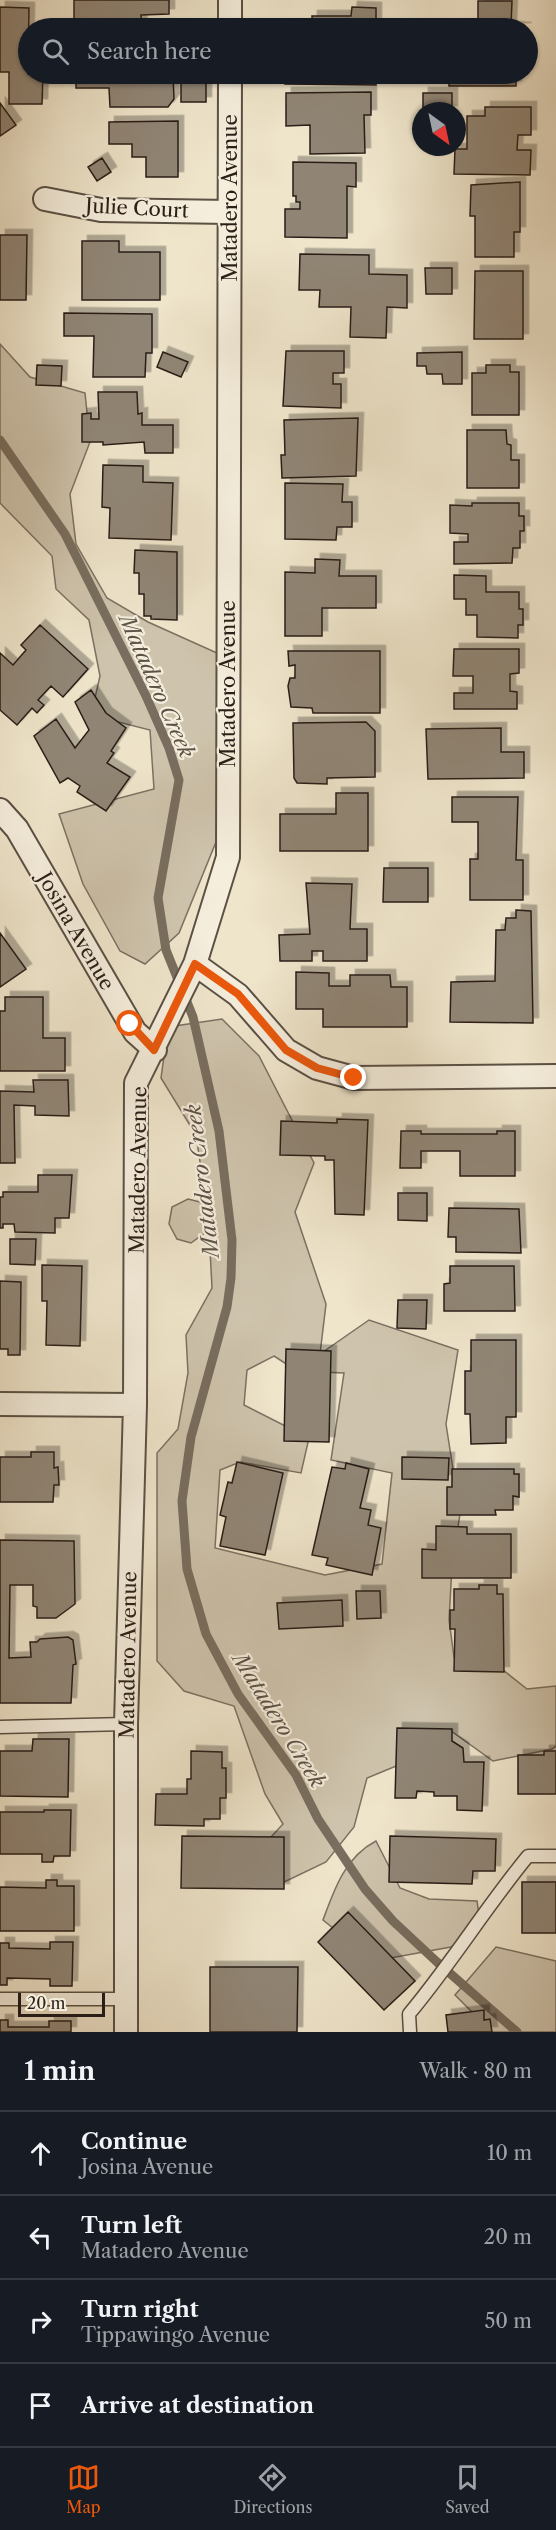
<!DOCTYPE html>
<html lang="en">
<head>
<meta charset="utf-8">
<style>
  :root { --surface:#171b24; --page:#242831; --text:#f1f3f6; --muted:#9ea1a6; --line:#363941; --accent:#ea580c }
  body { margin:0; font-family:"Libre Caslon Text",serif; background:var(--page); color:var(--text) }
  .compass { position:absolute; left:412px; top:102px; width:54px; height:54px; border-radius:50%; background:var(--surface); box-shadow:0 2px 4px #0004; rotate:147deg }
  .scale { position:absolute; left:18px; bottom:15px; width:87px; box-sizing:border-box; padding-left:6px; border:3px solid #2a1e17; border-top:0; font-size:16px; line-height:21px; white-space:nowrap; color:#2a1e17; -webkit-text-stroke:4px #f5eedd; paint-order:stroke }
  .stop { position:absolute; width:18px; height:18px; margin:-14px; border:4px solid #ea580c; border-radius:50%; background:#fff }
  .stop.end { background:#ea580c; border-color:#fff; box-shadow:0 2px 6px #0008 }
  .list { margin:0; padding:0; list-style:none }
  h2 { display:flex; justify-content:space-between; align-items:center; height:78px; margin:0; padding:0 24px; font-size:26px }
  h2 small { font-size:20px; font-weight:400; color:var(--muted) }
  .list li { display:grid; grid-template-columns:39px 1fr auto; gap:18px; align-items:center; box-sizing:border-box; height:84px; padding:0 24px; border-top:2px solid var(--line) }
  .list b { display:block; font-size:22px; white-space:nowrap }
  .list p { margin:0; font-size:20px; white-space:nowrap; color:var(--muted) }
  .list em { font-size:20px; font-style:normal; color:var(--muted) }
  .icon { flex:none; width:33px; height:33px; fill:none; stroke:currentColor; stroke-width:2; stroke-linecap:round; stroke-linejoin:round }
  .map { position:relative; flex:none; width:556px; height:2032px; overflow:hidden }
  .search { position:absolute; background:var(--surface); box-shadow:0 2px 4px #0004; left:18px; right:18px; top:18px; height:66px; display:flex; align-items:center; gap:15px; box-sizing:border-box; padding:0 21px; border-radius:33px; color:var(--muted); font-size:22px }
  .sheet { height:414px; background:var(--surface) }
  nav { display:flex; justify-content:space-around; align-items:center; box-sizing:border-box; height:84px; border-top:2px solid var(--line); background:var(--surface); font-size:16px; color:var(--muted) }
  nav a { display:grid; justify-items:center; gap:3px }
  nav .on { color:var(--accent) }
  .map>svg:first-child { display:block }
</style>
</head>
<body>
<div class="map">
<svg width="556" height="2032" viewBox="0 0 556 2032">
  <defs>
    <filter id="shadow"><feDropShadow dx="5.5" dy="-5.5" stdDeviation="0" flood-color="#0004"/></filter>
  </defs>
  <rect width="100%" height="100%" fill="#efe5cb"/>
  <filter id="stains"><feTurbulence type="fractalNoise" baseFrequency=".00333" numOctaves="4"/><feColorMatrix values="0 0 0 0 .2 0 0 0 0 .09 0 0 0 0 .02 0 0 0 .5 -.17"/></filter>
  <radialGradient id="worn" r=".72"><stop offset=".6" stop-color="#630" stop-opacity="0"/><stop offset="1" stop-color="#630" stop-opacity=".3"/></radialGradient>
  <!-- green -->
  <path fill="#cec3ac" stroke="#7c7062" stroke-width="1.5" fill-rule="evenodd" d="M0 344 30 377 85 393 90 442 70 494 76 544 107 598 148 622 217 653 218 837 179 933 145 964 120 951 83 884 59 814 154 789 150 730 91 715 100 676 89 620 56 589 52 556 0 503Z
    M222 1019 259 1056 314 1163 295 1212 326 1304 320 1354 369 1320 458 1350 446 1424 460 1514 452 1566 449 1620 454 1657 498 1666 527 1689 556 1686V1746L552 1749 493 1761 451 1731 418 1757 367 1778 354 1827 326 1862 280 1884 260 1849 283 1824 265 1794 234 1706 184 1691 157 1661V1453L178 1429 188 1373 186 1335 212 1288 209 1230 191 1243 177 1239 169 1224 172 1207 188 1199 200 1202 207 1209 196 1135 161 1078 168 1027ZM274 1356 297 1371 344 1373 331 1460 392 1473 382 1564 325 1575 215 1548 220 1470 240 1462 301 1473 309 1438 244 1405 247 1370Z
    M376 1841 400 1888 429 1899 477 1901 481 1929 451 1947 374 1961 323 1920C334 1890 345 1857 376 1841Z
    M496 1947 556 1961V2032H492L455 1995Z"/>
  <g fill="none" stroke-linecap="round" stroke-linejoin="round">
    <!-- stream -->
    <path stroke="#786d5e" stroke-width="9" d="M0 440 65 534 146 696 169 748 179 780 158 898 166 950 193 1017 219 1131 232 1240 231 1278 227 1307 191 1437 182 1501 187 1569 206 1634 238 1694 296 1775 318 1819 365 1889 393 1921 437 1962 517 2032"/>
  </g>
  <!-- building -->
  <path fill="#908575" stroke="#2a1e17" stroke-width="1.5" filter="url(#shadow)" d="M74 0H169V14L141 15 142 28H74Z
    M478 1H512L511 27 526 28H474H478Z
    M0 7 29 8 28 74H43L42 104H9V72H0Z
    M352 7 376 8V28H312V16H351Z
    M76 74H173L174 99 168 107H110L109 88H76Z
    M285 74H376V85L285 84Z
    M449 74H516V86H449Z
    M206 80V102H181V81Z
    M371 92V115H364L365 153 310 154V125L286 126V93Z
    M423 93H452V111H423Z
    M0 103 16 125 0 136Z
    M485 107H531V135H518L517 150H531L530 175 454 174 455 149H467V116H485Z
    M178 121V177H146V157H132V144H109V122Z
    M102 158 111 172 97 181 88 167Z
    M293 162 356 163V187L347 186V238L285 237V209H300V202H296V196H293Z
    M520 182V232H514V257H475V216H470L471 185Z
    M0 235H27L26 300H0Z
    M82 241H119V252H160V300H82Z
    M300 254 369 255V274L407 275V308L387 307 386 338 350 337 351 307H319L320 290H299Z
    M425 268H452V294H426Z
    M475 271H523V339H474Z
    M64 313 152 314V353H146L145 377H93L94 336H64Z
    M286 351H344V373H333V384H341V408L283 406Z
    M163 352 188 362 181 377 157 367Z
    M462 352V384H443L442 374H427L426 366H417V353Z
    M37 365 62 366 61 386 36 385Z
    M486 365H510V372H519V415H472V373H486Z
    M98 392H137L138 414 142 413V425H173V453H145L144 442 103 445V442H82V414L91 413V419H99Z
    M358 418 356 476 282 478 281 455H285L284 420Z
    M467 430H506L507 444 511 445V460H519V488H467Z
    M103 465 143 466V482L173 483 171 540 109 538 110 508 102 507Z
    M285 483 343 484 342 502H352V527H337L336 540 285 539Z
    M472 503H519V516H524V531H520V548H513L512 563 454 564V542H468V534L450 533V505L472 506Z
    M135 550 177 552V620L151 619V616H144V594H139V573H134Z
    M315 559 340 560 339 576H376V608H322V636H285V572L315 573Z
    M454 575 486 576V592H519V609H523V625H518V638L477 637V615H466V599H454Z
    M40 625 88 669 63 697 51 686 38 700 44 705 37 713 32 708 17 725 0 710V653L13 665 26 650 21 645Z
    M454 649H519V673L510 674V691L517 692V709H454V693H473V676H453Z
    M288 651H380V713H313L312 708 291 707 288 686 290 678H295V665L289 666Z
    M91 690 106 713 126 728 111 751 114 753 107 763 130 777 106 811 77 792 80 786 68 778 60 783 34 736 56 719 75 748 89 730 75 702Z
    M366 722 375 731V777L327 778V784L297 783 294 778 293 723Z
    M501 728V752H524V778L428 779 426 729Z
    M336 793H368V851H280V814H336Z
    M452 797H518L516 860H523V900H470V859H478V822H452Z
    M384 868H428V902H383Z
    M306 883 352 884 350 929H367V961H323V951H312V961H280L279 935 310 934Z
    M516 910 531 911 533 1023 450 1022 451 982 495 981 496 930H505L506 918H516Z
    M0 933 26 969 0 987Z
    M296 972 329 973V986H350V975H390L391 987H407V1027H323V1009H296Z
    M5 997H43V1038H65V1071H0V1011H5Z
    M33 1080H68L69 1116 35 1115V1106L14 1105 15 1163H0V1091L34 1092Z
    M337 1119 368 1120 364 1215 335 1214 334 1160H325V1156L280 1155 281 1121 337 1123Z
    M401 1131H421V1134H497V1131H515V1176H460V1151H421V1168H400Z
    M38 1175H72L69 1218H55V1233L15 1232 14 1224H3V1228H0V1197H3V1192H38Z
    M398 1193H427V1221L398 1220Z
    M449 1208 519 1209 521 1253 456 1252V1237H448Z
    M10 1239H36L35 1265 10 1264Z
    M42 1265 82 1266 80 1346 46 1345 47 1301H42Z
    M450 1266H514L515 1311H444V1284L450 1283Z
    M0 1281 21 1282 20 1355H8V1349H0Z
    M398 1300H427L426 1329 397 1328Z
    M471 1340H516V1417H506V1443L471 1444 470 1414H465V1371H471Z
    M286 1349 331 1351 329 1442 284 1441Z
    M31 1452H54V1468L58 1467 59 1485H54L53 1502H0V1457H31Z
    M402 1457 449 1458 448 1480 402 1479Z
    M237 1462 283 1473 265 1555 220 1546 226 1517 220 1515 228 1482 232 1483Z
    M346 1463 369 1469 360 1508 371 1510 368 1525 381 1528 372 1575 326 1565 328 1558 312 1555 332 1467 345 1469Z
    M452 1469H514V1474H519V1497L513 1496V1510H495L496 1515H447V1487H452Z
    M436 1526 467 1527V1534H511V1578H422V1549L436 1550Z
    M0 1540 74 1541 75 1604 56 1618H37V1607L33 1606V1585H10L9 1658 31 1657 30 1642H37L40 1639 68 1637 73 1640 76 1664 73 1665 71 1703H0Z
    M479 1585H497V1594H503L504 1672 454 1671 455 1629H450V1610H454V1589H479Z
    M356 1591H380L381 1618 357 1619Z
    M342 1600 343 1626 279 1629 277 1603Z
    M397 1728 452 1729V1741L463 1748 464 1762H484L482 1811 457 1810V1796H434V1792L417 1791 416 1798H395Z
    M33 1739H69L68 1797 0 1796V1751H32Z
    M191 1751 222 1752V1768H226V1798H220V1819H204V1826L155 1825 156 1794H187V1779H191Z
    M544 1751H556V1794H518V1755H544Z
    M44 1810H71L70 1856H54L53 1862H42V1854H0V1812H44Z
    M182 1836 284 1837V1889L181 1888Z
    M390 1836 496 1839 495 1871H473L472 1884 389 1882Z
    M46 1880H57V1886H74V1931H0V1887L46 1888Z
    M522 1882H556V1933H522Z
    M348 1912 415 1981 384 2010 318 1942Z
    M50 1942H73L72 1986H50V1979L7 1978V1985H0V1943H9V1948L50 1949Z
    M210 1967H298L297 2032H210Z
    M484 2010V2020L490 2019 492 2032H448L446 2015Z
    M0 2020H8V2027H49V2021H71V2032H0Z"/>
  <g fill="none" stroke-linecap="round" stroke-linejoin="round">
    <defs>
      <path id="lane" d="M0 1727 126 1724
        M0 1999H125
        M410 2032 409 2014C451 1964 486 1907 528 1856H556"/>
      <path id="street" d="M230 28V0
        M45 199 101 210 229 212
        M0 810 17 829 135 1032 155 1050
        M195 964 238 995 286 1050 317 1068 354 1078 556 1076
        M0 1404 135 1405
        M126 2032V1724L135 1405 136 1083 195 964 228 857 230 74"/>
    </defs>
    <!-- lane casing -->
    <use href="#lane" stroke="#5b5044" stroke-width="15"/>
    <!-- street casing -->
    <use href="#street" stroke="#5b5044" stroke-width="26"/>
    <!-- lane -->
    <use href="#lane" stroke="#f5eedd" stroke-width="12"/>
    <!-- street -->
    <use href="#street" stroke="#f5eedd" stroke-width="22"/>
  </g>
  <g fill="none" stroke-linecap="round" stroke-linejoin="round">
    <!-- route -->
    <path stroke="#ea580c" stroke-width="8" d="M130 1024 154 1050 195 964 238 994 286 1050 317 1068 354 1078"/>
  </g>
  <g text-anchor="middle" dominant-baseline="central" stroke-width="4.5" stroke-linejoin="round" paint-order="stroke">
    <!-- street labels -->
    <g font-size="20" fill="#2a1e17" stroke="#f5eedd">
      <text transform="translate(230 198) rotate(-90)">Matadero Avenue</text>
      <text transform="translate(137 208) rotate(3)">Julie Court</text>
      <text transform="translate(228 684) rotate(-90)">Matadero Avenue</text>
      <text transform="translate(76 931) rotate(60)">Josina Avenue</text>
      <text transform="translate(138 1170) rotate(-89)">Matadero Avenue</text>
      <text transform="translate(128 1655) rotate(-89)">Matadero Avenue</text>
    </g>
    <!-- water labels -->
    <g font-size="21" font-style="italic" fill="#5e5247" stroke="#f5eedd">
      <text transform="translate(157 686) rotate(66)">Matadero Creek</text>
      <text transform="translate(202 1181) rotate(-97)">Matadero Creek</text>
      <text transform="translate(279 1720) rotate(58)">Matadero Creek</text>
    </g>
  </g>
  <rect width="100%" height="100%" filter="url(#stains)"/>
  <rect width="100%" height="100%" fill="url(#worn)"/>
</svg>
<svg class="compass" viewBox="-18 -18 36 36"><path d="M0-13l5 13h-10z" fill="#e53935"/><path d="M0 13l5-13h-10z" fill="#9ea1a6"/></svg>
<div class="scale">20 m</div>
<div class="stop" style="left:130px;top:1024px"></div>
<div class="stop end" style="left:354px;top:1078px"></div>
<div class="search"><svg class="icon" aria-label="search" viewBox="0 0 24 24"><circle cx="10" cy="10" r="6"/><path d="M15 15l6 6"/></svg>Search here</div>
</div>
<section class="sheet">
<h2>1 min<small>Walk · 80 m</small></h2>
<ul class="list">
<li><svg class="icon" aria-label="ahead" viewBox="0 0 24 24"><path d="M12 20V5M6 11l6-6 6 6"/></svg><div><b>Continue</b><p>Josina Avenue</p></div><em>10 m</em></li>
<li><svg class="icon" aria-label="left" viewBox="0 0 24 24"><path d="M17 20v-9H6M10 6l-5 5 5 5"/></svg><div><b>Turn left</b><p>Matadero Avenue</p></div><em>20 m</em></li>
<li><svg class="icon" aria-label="right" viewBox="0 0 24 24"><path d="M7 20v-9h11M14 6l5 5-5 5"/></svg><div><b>Turn right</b><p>Tippawingo Avenue</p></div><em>50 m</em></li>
<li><svg class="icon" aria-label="arrive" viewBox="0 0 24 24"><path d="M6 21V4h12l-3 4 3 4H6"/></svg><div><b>Arrive at destination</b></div></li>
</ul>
</section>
<nav>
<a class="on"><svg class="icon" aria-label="map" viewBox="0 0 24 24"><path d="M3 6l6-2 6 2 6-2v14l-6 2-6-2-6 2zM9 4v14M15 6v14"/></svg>Map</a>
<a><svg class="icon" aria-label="directions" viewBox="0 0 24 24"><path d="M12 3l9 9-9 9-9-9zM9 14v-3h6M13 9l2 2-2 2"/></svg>Directions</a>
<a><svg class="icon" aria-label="saved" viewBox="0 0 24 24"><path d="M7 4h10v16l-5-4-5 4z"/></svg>Saved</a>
</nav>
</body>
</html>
